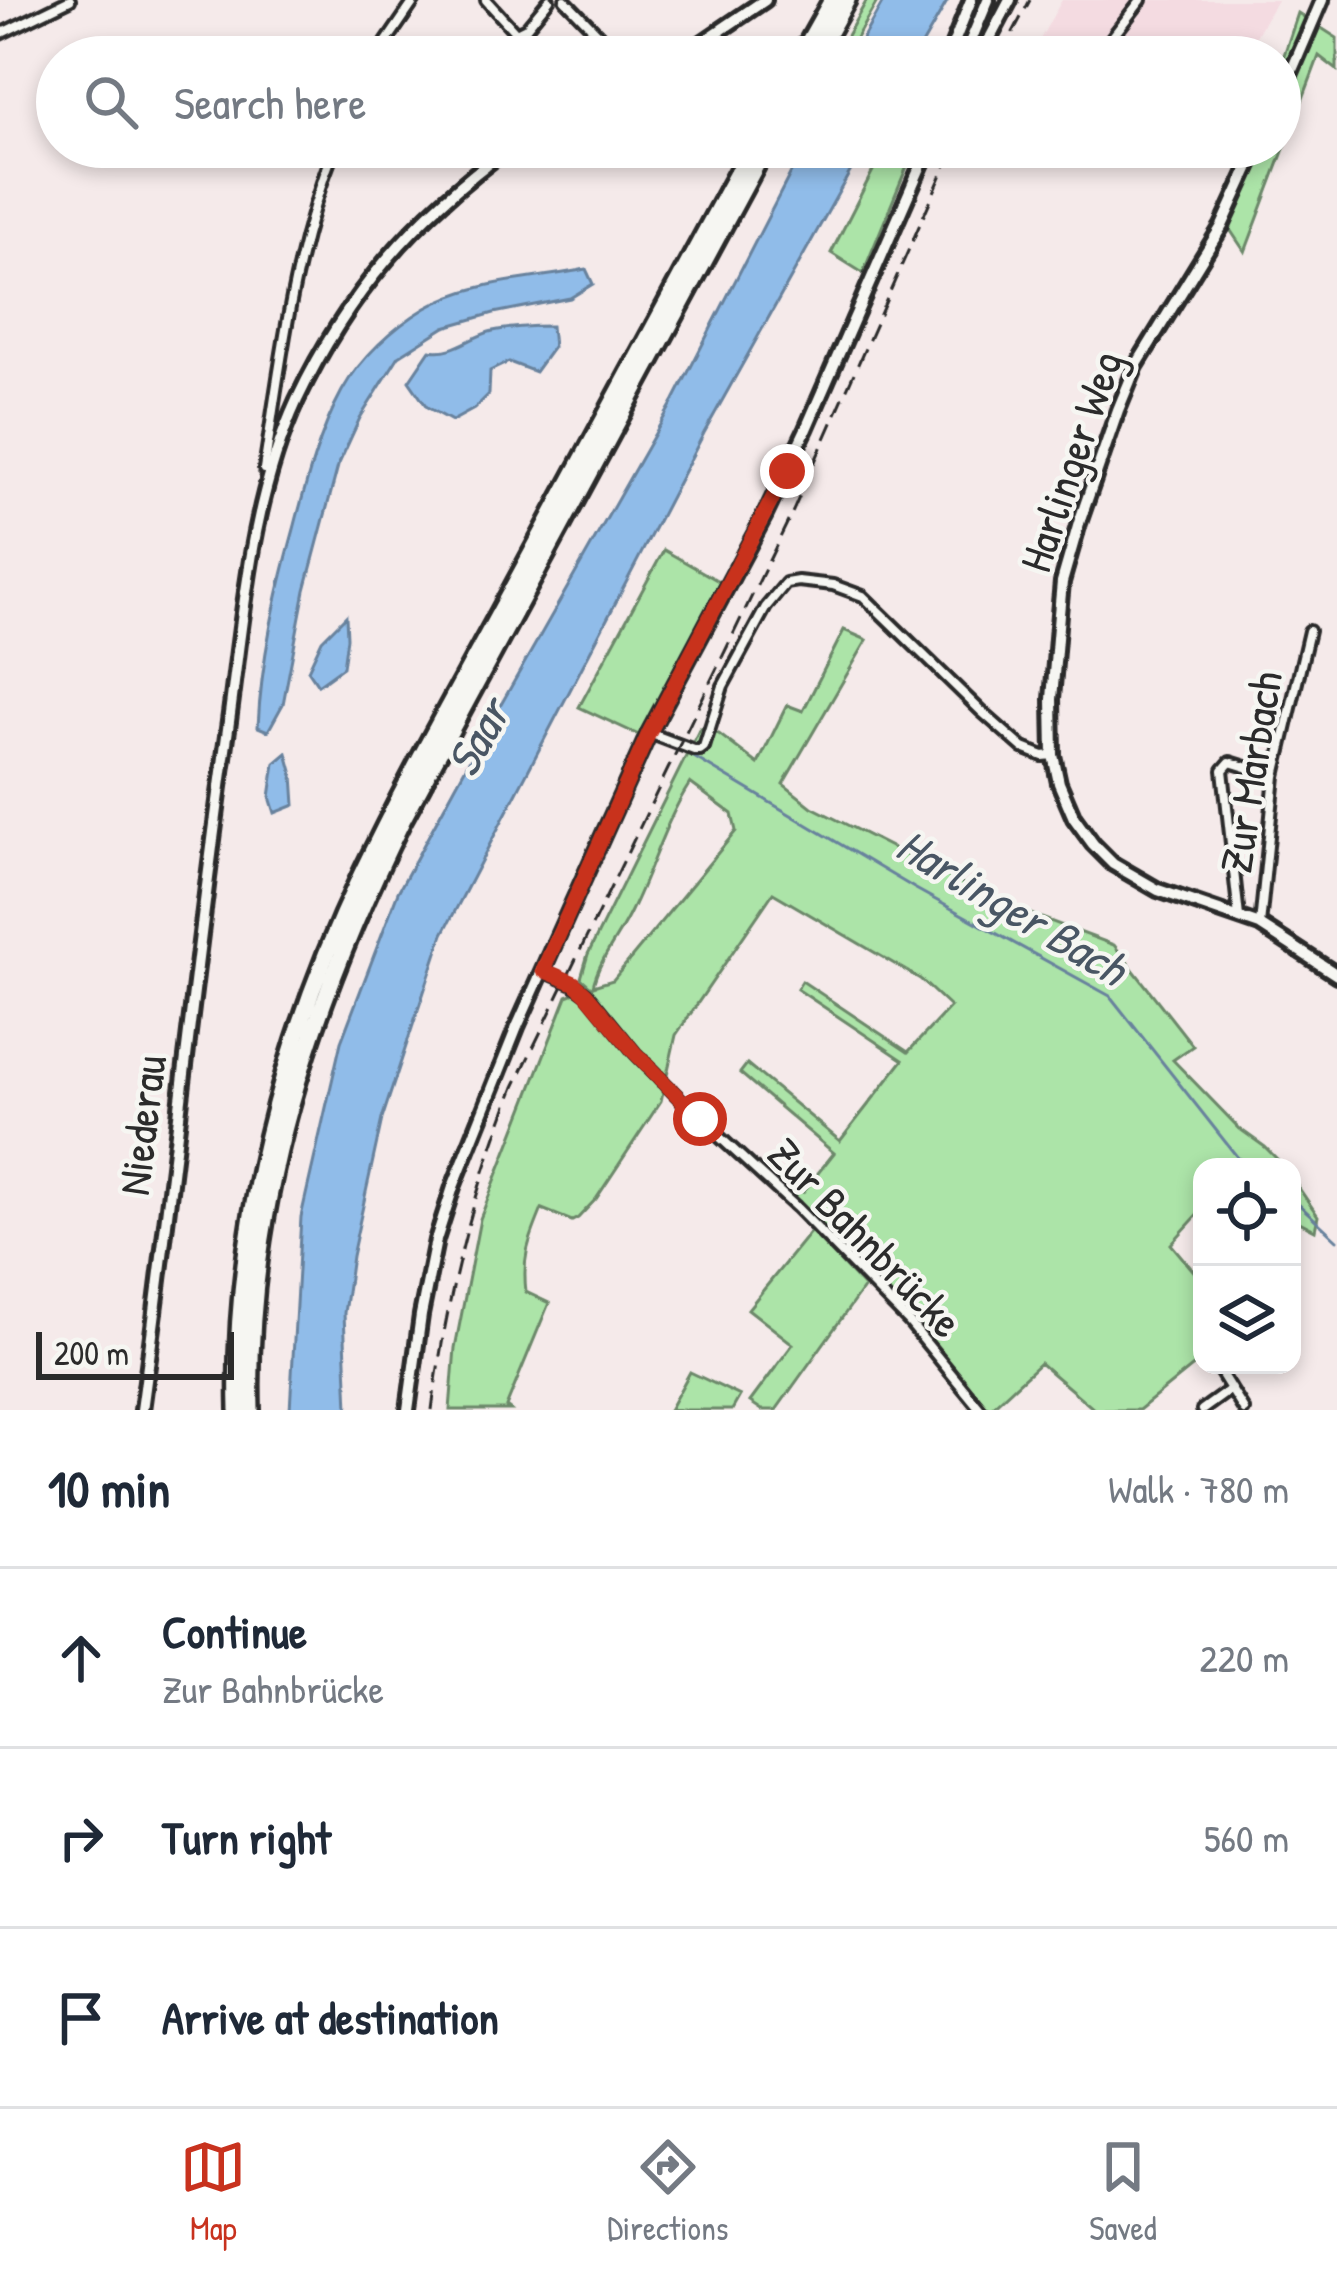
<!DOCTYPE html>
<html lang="en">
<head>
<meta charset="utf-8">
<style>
  :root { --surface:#fff; --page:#f6f6f7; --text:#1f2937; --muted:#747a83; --line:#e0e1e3; --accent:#c8321e }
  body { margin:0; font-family:"Patrick Hand",sans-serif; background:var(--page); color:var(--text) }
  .controls { position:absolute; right:36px; bottom:36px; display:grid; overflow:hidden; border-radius:24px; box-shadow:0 6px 18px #0003 }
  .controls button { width:108px; height:108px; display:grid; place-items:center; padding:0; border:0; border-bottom:3px solid var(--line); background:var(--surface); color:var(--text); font:60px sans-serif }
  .scale { position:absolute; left:36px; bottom:30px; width:198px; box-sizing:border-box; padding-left:12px; border:6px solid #2b2b2b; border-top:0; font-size:33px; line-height:42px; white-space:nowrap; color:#2b2b2b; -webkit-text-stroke:9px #f6f6f2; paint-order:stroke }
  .stop { position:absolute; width:36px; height:36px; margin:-27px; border:9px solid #c8321e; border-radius:50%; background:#fff }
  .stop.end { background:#c8321e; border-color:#fff; box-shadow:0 3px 12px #0008 }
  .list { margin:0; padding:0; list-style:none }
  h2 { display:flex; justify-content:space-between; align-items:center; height:156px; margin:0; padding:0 48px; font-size:51px }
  h2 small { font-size:39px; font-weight:400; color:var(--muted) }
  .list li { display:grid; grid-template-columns:78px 1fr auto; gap:36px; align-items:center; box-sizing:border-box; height:180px; padding:0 48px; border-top:3px solid var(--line) }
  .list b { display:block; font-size:45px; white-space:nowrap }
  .list p { margin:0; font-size:39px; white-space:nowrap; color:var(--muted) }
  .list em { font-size:39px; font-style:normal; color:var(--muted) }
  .icon { flex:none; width:66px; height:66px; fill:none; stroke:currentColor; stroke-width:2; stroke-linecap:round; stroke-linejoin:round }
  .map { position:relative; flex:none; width:1337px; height:1410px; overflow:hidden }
  .search { position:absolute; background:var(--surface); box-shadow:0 6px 18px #0003; left:36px; right:36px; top:36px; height:132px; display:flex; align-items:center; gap:30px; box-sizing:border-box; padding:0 42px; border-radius:66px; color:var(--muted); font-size:45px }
  .sheet { height:696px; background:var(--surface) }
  nav { display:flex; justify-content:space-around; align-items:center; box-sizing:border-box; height:168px; border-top:3px solid var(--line); background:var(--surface); font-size:33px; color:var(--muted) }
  nav a { display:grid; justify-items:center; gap:6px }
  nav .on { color:var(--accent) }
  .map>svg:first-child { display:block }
</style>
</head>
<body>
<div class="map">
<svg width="1337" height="1410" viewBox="0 0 1337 1410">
  <rect width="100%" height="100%" fill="#f5eaea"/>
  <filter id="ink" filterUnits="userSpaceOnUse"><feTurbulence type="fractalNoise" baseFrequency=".00833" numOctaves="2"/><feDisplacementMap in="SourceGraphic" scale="24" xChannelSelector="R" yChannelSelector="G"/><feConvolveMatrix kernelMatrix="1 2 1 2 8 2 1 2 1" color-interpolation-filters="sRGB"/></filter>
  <g filter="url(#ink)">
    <!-- built -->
    <path fill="#f4dbe1" d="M1062 0H1277L1244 57H1030Z"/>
    <!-- green -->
    <path fill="#ace4a8" stroke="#6c886a" stroke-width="3" fill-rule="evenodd" d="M867 0H878L845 57H835Z
      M1298 13 1337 38V70L1319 56 1245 252 1229 228 1255 147H1280V67Z
      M885 147H915L863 273 831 253Z
      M664 550 722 583 641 736 579 707Z
      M844 630 867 640 783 784 812 807 999 902 1114 945 1193 1046 1173 1060 1240 1129 1265 1147 1285 1167H1202V1210L1171 1244 1202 1281V1359L1139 1410H1095L1040 1363 989 1410 911 1316 854 1259 762 1174 769 1163 803 1192 834 1153 740 1073 747 1064 840 1141 903 1060 797 989 802 981 908 1052 950 1007 920 979 773 893 676 1035 661 1101 596 1199 578 1218 572 1221 542 1209C529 1241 522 1256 526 1292L549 1303 506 1407 510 1410H450L455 1348 480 1219 567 996 591 987 581 978 588 954 700 728 719 734 758 764 787 705 803 711ZM690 783 732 814 736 831 613 980 593 986C599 959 619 937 631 911 652 869 664 823 690 783Z
      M1292 1178 1318 1216 1315 1230 1292 1218Z
      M811 1231 864 1287 776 1410H762L750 1402 793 1344 748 1309Z
      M690 1372 740 1396 732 1410H669Z"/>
    <!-- water -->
    <path fill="#90bce9" stroke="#68829d" stroke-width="3" d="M884 0H948L915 57H852Z
      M804 147H864L704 433 443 934 382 1119 352 1256 344 1313 348 1410H290L301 1217 341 1042 398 892 474 752 674 400Z
      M586 269 593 284 570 298 494 313 445 327 399 356 360 418 338 466 305 590 283 704 268 731 258 727C261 660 276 595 294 529 306 483 319 433 342 391 360 358 394 327 426 308 474 280 533 280 586 269Z
      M551 326 553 347 535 372 509 362 490 371 489 394 474 409 452 421 427 407 409 381 430 350C453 355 471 336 493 331 512 327 532 326 551 326Z
      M346 616 347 638 343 667 318 685 308 670 322 640Z
      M287 753 293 775 295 805 275 813 270 797 275 763Z"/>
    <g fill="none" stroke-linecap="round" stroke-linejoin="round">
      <!-- stream -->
      <path stroke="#68829d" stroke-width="3" d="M692 756 914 888 1110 996 1238 1158 1250 1167
        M1292 1198 1337 1240"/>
      <defs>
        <path id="street" d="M486 0 516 33 526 28 549 0
          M565 0 599 35
          M0 34 70 0
          M376 57 415 0
          M1097 57 1141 0
          M264 469C282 356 292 255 335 147
          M649 733 694 750H700L704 747 723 686 766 607 786 583 798 581 833 585 863 596 981 711 1023 748 1043 756 1053 755
          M1239 917 1223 770 1230 762 1275 776
          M1260 925 1275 776 1309 631
          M543 971 573 984 587 994 635 1053 700 1119 796 1207 909 1322 981 1410
          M1216 1365 1244 1410
          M1202 1410 1231 1389"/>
        <path id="secondary" d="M681 57 765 0
          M948 57 971 0
          M964 57 988 0
          M980 57 1010 0
          M1280 98 1322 0
          M1258 147 1222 226 1136 366 1118 410 1079 523 1062 582 1059 614 1052 699 1053 755 1059 783 1074 818 1093 844 1113 864 1158 890 1260 925 1337 975
          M142 1410C173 1186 195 960 227 736 243 624 249 504 297 400 347 294 416 215 510 147
          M408 1410 421 1315 436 1240 453 1187 517 1027 649 733 765 515 806 429 929 147"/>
        <path id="highway" d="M800 57 832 0
          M815 57 847 0
          M238 1410C233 1227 282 1040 361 875 409 774 465 677 518 578 596 435 673 291 751 147
          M251 1410C245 1202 312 1003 403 819L766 147"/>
      </defs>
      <!-- street casing -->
      <use href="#street" stroke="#2b2b2b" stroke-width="16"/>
      <!-- secondary casing -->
      <use href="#secondary" stroke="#2b2b2b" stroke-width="20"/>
      <!-- highway casing -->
      <use href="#highway" stroke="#2b2b2b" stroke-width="24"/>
      <!-- street -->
      <use href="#street" stroke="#f6f6f2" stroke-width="8"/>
      <!-- secondary -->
      <use href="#secondary" stroke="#f6f6f2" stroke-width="10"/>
      <!-- highway -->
      <use href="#highway" stroke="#f6f6f2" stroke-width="15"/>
      <!-- rail -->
      <path stroke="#2b2b2b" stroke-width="3" stroke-dasharray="18 9" stroke-linecap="butt" d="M1000 57 1030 0
        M432 1410C446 1299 473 1191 514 1087L793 511 954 147"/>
    </g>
  </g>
  <g fill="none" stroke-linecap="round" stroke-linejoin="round" filter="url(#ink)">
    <!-- route -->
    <path stroke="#c8321e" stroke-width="15" d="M700 1119 635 1053 586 994 574 983 543 970 649 733 787 471"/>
  </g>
  <g text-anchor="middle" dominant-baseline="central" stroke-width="9" stroke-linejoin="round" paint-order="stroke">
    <!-- street labels -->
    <g font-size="45" fill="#2b2b2b" stroke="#f6f6f2">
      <text transform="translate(1070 461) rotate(-71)">Harlinger Weg</text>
      <text transform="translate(1250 772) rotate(-81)">Zur Marbach</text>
      <text transform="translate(141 1125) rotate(-83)">Niederau</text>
      <text transform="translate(866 1237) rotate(46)">Zur Bahnbrücke</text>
    </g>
    <!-- water labels -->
    <g font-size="48" font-style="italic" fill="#495664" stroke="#f6f6f2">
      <text transform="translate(477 737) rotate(-61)">Saar</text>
      <text transform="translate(1012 906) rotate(31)">Harlinger Bach</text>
    </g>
  </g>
</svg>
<div class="controls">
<button><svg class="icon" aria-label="locate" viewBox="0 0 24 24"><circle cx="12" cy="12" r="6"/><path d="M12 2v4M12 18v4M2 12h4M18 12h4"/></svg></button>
<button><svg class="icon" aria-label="layers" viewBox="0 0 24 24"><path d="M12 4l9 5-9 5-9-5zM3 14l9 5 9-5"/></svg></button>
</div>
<div class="scale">200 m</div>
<div class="stop" style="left:700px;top:1119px"></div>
<div class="stop end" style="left:787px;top:471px"></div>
<div class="search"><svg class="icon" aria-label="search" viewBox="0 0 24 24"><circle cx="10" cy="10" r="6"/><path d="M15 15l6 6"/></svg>Search here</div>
</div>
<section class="sheet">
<h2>10 min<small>Walk · 780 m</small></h2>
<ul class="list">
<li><svg class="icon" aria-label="ahead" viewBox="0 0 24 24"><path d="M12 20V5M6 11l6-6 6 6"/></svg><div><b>Continue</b><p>Zur Bahnbrücke</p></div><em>220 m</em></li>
<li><svg class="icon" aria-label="right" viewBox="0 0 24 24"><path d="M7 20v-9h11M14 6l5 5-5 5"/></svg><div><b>Turn right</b></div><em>560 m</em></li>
<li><svg class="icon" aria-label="arrive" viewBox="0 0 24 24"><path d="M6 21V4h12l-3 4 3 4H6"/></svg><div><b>Arrive at destination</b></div></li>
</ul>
</section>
<nav>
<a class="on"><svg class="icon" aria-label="map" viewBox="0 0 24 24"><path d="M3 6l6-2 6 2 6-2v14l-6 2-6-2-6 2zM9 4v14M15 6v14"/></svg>Map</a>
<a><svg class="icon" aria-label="directions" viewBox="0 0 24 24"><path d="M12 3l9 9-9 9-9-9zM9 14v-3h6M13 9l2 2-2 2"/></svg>Directions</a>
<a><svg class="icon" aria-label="saved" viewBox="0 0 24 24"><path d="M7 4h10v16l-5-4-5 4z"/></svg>Saved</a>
</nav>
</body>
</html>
